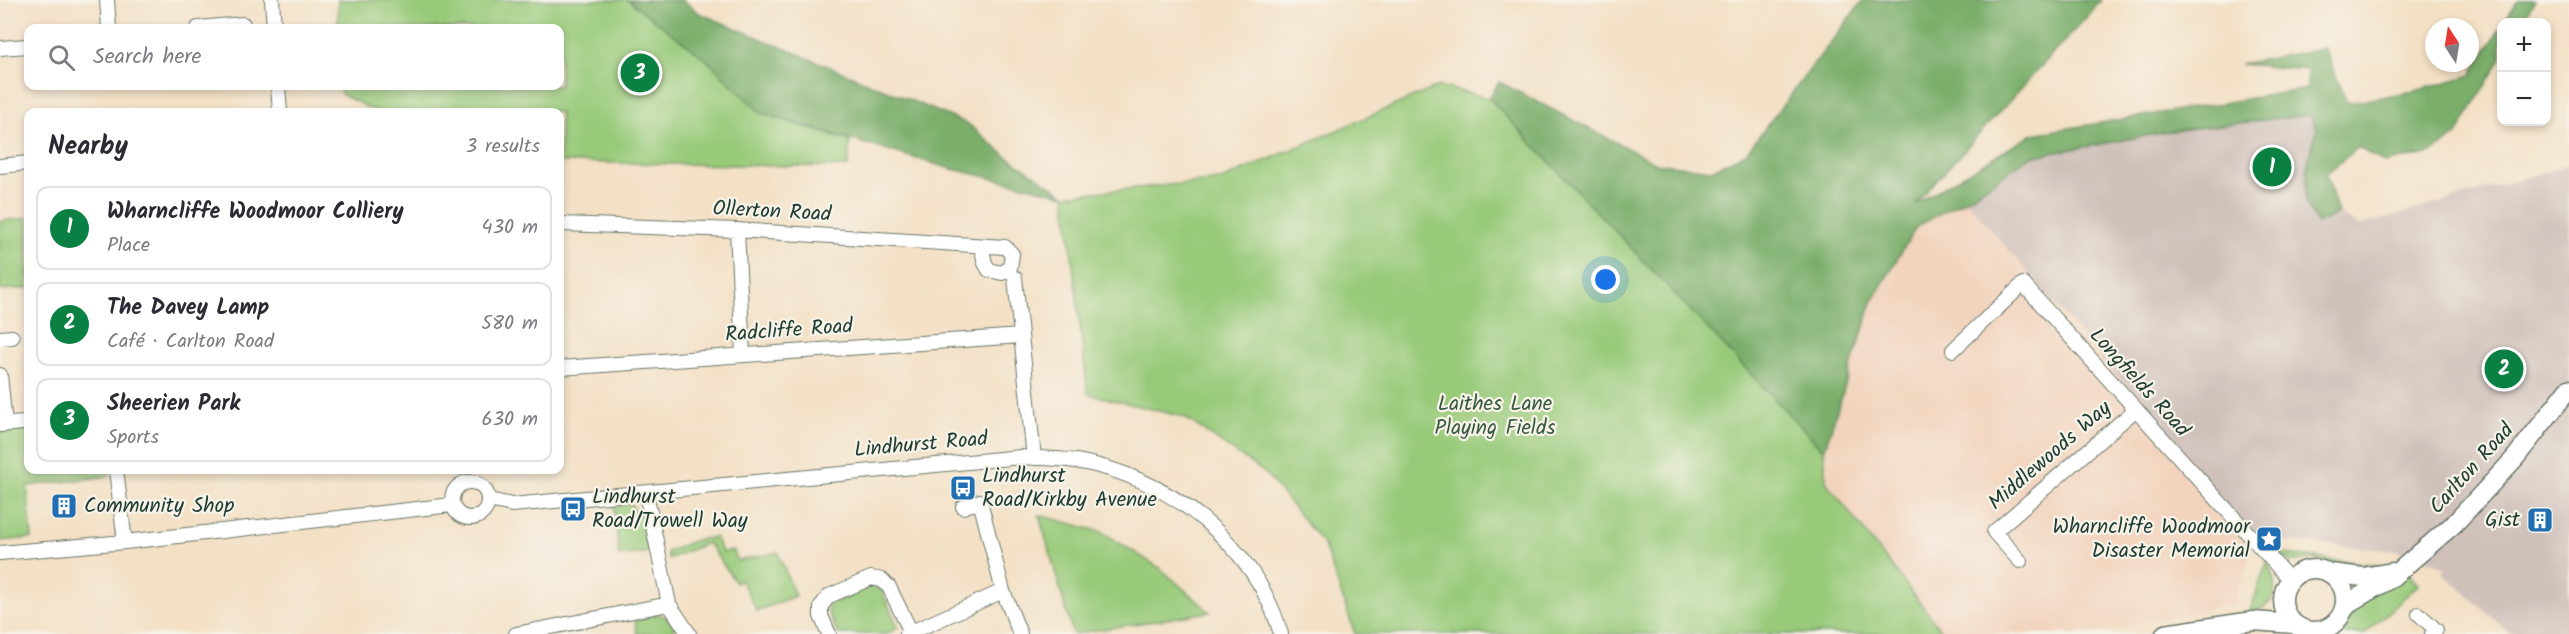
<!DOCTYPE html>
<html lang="en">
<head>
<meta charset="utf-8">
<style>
  :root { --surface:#fff; --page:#f2f2f3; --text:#2b2b33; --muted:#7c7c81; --line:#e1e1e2; --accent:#0b8043 }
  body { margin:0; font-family:Kalam,sans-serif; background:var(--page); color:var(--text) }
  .controls { position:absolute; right:18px; top:18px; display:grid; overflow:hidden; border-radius:12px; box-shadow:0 3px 9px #0003 }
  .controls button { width:54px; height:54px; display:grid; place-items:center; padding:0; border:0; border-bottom:2px solid var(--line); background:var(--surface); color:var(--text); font:30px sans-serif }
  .compass { position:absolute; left:2425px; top:18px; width:54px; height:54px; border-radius:50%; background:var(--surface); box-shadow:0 3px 9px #0003; rotate:348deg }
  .you { position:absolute; left:1606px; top:280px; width:21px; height:21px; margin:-15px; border:4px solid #fff; border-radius:50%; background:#1a73e8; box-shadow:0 0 0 9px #1a73e833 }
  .badge { display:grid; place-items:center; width:39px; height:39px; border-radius:50%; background:var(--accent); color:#fff; font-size:20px; font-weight:700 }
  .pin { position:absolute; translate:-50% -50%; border:3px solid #fff; box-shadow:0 2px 6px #0006 }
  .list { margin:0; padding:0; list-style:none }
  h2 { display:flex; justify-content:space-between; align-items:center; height:78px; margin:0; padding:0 24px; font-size:26px }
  h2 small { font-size:20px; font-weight:400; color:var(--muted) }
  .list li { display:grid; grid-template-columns:39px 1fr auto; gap:18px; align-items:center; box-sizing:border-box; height:84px; margin:0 12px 12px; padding:0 12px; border:2px solid var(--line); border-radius:12px }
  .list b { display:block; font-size:22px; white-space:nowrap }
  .list p { margin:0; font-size:20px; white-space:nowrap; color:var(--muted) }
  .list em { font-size:20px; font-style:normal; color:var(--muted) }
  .icon { flex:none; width:33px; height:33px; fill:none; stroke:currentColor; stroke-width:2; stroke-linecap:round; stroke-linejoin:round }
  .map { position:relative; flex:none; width:2569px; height:634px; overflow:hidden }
  .search { position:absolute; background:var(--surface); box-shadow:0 3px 9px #0003; left:24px; top:24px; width:540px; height:66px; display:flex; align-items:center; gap:15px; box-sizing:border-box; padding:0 21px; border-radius:12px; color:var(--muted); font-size:22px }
  .panel { position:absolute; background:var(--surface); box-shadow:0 3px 9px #0003; left:24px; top:108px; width:540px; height:366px; border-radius:12px }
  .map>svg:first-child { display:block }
</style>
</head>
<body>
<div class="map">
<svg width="2569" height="634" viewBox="0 0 2569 634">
  <rect width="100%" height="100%" fill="#f7f3e8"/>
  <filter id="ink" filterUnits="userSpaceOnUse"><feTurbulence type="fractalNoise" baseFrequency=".0167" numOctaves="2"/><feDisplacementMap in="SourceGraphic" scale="12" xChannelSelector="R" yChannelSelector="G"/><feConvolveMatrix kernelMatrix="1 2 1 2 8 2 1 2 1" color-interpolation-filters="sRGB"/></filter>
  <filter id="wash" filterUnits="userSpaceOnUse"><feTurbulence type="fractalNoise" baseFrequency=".008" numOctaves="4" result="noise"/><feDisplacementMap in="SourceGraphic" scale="24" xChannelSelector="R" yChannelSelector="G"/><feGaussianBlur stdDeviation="1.35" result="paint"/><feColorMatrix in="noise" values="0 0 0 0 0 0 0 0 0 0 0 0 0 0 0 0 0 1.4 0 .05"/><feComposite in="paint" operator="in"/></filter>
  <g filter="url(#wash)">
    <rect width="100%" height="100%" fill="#f3e0c5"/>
    <!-- built -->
    <path fill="#f2d4be" d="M1965 199 2256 538 2234 603 2089 634H1944L1826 482 1824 451 1872 302 1916 227Z"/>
    <!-- industrial -->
    <path fill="#cfc0ba" d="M2310 114 2317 130 2308 160 2317 224 2338 213 2359 226 2569 165V634H2510L2443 573 2446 569 2431 561 2397 551 2256 538 1965 199 2030 157 2178 130Z"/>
    <!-- green -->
    <path fill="#99ca7a" stroke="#5c8457" stroke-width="1.5" d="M338 0H628L707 60 761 113 850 141 848 167 560 162V112H377L341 94 340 86H560V28H338Z
      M1439 86 1489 98 1824 451 1826 482 1944 634H1355L1324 545 1266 474 1184 417 1088 394 1065 195 1221 180Z
      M28 218V288L0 290V221Z
      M28 428V470H108L109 476 27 486 32 538 0 541V432Z
      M631 503 635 512H641L649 552 619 556 614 506Z
      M1039 515 1102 532 1160 568 1210 612 1073 634Z
      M715 537 722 552 734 551 737 561 778 552 795 596 757 611 741 580 736 583 708 543 668 559 667 552 696 540Z
      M2276 553 2390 567 2376 572 2340 568 2317 560 2290 561Z
      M2267 562C2282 587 2277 605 2249 614Z
      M2408 573 2418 585 2364 634H2336L2349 619 2354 605Z
      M871 586 881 589 898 627 888 634H838L828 612V606L833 602Z
      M660 614 672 622 675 634H637L635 619Z"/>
    <!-- forest -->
    <path fill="#7aae6a" stroke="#4c764f" stroke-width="1.5" d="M628 0H683L699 13 968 124 1006 156 1065 195 952 169 761 113 707 60Z
      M1863 0H2102L1915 204 2033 134 2307 89V70L2240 64 2325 48 2347 103 2415 91 2471 75 2501 27V58L2456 136 2431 153 2385 163 2358 147 2326 174 2338 213 2317 224 2305 201 2308 160 2317 130 2310 115 2178 130 2030 157 1975 194 1916 227 1872 302 1824 451 1489 98 1499 82 1656 163 1711 170 1746 153Z
      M2518 0H2535L2522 22H2504Z"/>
  </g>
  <g filter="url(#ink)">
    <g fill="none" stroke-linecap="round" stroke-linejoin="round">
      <defs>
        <path id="minor" d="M107 0 109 28
          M272 0 274 28
          M198 28 243 24
          M0 48 28 46
          M278 86 280 112
          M0 166 28 163
          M560 224 737 230 1005 247 1012 254 1010 268 1002 273 989 270 985 263 981 246
          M737 230 743 355
          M1015 278 1034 458
          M0 338 12 337
          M1953 350 2023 284 2290 580
          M560 368 1021 336
          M0 375 5 424
          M0 425 23 423
          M116 470 125 542
          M452 500a18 18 0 1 1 36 0a18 18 0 1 1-36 0Z
          M646 493 669 604 689 634
          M489 500 512 505 1021 457C1039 458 1058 458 1076 461 1167 476 1255 543 1281 634
          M963 507 980 501 1003 591 1020 634
          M0 553 125 542 452 505
          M2020 561 1994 532 2135 410
          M2419 614 2436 630 2432 634
          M516 634 669 604
          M829 634 821 616V606L829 596 871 578 882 580 889 587 911 632
          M907 634 1003 591"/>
        <path id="major" d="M2283 600a31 31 0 1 1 62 0a31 31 0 1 1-62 0Z
          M2330 573 2363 577 2392 572
          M2344 609 2352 601 2390 579 2455 523 2515 458 2569 389
          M2165 634 2253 621 2294 624"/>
      </defs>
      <!-- minor casing -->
      <use href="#minor" stroke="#697667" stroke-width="16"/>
      <!-- major casing -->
      <use href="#major" stroke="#697667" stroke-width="21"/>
      <!-- minor -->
      <use href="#minor" stroke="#fff" stroke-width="14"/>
      <!-- major -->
      <use href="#major" stroke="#fff" stroke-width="18"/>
    </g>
  </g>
  <!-- icons -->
  <defs>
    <symbol id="bus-square" viewBox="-11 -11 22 22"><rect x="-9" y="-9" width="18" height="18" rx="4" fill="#1f6fb2" stroke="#f7f3e8"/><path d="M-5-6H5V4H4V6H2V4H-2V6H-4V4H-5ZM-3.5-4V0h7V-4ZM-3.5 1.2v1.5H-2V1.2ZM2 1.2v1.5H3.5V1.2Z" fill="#fff"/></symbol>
    <symbol id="building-square" viewBox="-11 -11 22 22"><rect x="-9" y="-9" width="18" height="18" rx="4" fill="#1f6fb2" stroke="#f7f3e8"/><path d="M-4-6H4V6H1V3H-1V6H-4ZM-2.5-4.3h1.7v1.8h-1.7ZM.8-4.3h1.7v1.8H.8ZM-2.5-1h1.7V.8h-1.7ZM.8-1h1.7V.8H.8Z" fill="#fff"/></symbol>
    <symbol id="sight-square" viewBox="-11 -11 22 22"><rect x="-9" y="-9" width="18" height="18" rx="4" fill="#1f6fb2" stroke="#f7f3e8"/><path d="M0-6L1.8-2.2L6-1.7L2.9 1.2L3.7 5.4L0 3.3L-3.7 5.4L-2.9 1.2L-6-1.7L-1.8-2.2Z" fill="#fff"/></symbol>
  </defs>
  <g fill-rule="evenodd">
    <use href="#bus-square" x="948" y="473" width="30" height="30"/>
    <use href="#building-square" x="49" y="491" width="30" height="30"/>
    <use href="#bus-square" x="558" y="494" width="30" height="30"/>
    <use href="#building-square" x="2525" y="505" width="30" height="30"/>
    <use href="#sight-square" x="2254" y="524" width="30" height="30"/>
  </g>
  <g text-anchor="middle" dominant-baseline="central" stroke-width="4.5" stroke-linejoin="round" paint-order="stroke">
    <!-- street labels -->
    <g font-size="21" fill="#1f3d34" stroke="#f7f3e8">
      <text transform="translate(772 212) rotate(3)">Ollerton Road</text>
      <text transform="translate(789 331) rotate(-4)">Radcliffe Road</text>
      <text transform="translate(2139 383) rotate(48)">Longfields Road</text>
      <text transform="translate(921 445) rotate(-5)">Lindhurst Road</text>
      <text transform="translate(2050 456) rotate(-41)">Middlewoods Way</text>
      <text transform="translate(2472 469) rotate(-48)">Carlton Road</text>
    </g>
    <!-- park labels -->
    <g font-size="21" fill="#375942" stroke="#f7f3e8">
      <text x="1495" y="404">Laithes Lane<tspan x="1495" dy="24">Playing Fields</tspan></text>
    </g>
    <!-- poi labels -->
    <g font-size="21" fill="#1f3d34" stroke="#f7f3e8" text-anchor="start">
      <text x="982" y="476">Lindhurst<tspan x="982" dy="24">Road/Kirkby Avenue</tspan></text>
      <text x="592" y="497">Lindhurst<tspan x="592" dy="24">Road/Trowell Way</tspan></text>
      <text x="84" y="506">Community Shop</text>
      <text x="2520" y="520" text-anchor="end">Gist</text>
      <text x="2250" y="527" text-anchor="end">Wharncliffe Woodmoor<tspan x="2250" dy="24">Disaster Memorial</tspan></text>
    </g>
  </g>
</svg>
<div class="controls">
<button>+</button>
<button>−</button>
</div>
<svg class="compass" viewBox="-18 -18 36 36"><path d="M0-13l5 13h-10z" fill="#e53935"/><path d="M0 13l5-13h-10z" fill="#7c7c81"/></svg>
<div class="you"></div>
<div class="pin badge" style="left:2272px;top:167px">1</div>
<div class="pin badge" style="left:2504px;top:369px">2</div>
<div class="pin badge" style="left:640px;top:73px">3</div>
<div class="search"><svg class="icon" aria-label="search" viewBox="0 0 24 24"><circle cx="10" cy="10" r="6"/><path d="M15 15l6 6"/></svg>Search here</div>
<section class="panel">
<h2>Nearby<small>3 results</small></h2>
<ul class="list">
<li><span class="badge">1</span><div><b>Wharncliffe Woodmoor Colliery</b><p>Place</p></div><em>430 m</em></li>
<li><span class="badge">2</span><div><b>The Davey Lamp</b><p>Café · Carlton Road</p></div><em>580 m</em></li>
<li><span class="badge">3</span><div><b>Sheerien Park</b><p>Sports</p></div><em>630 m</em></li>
</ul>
</section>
</div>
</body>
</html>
